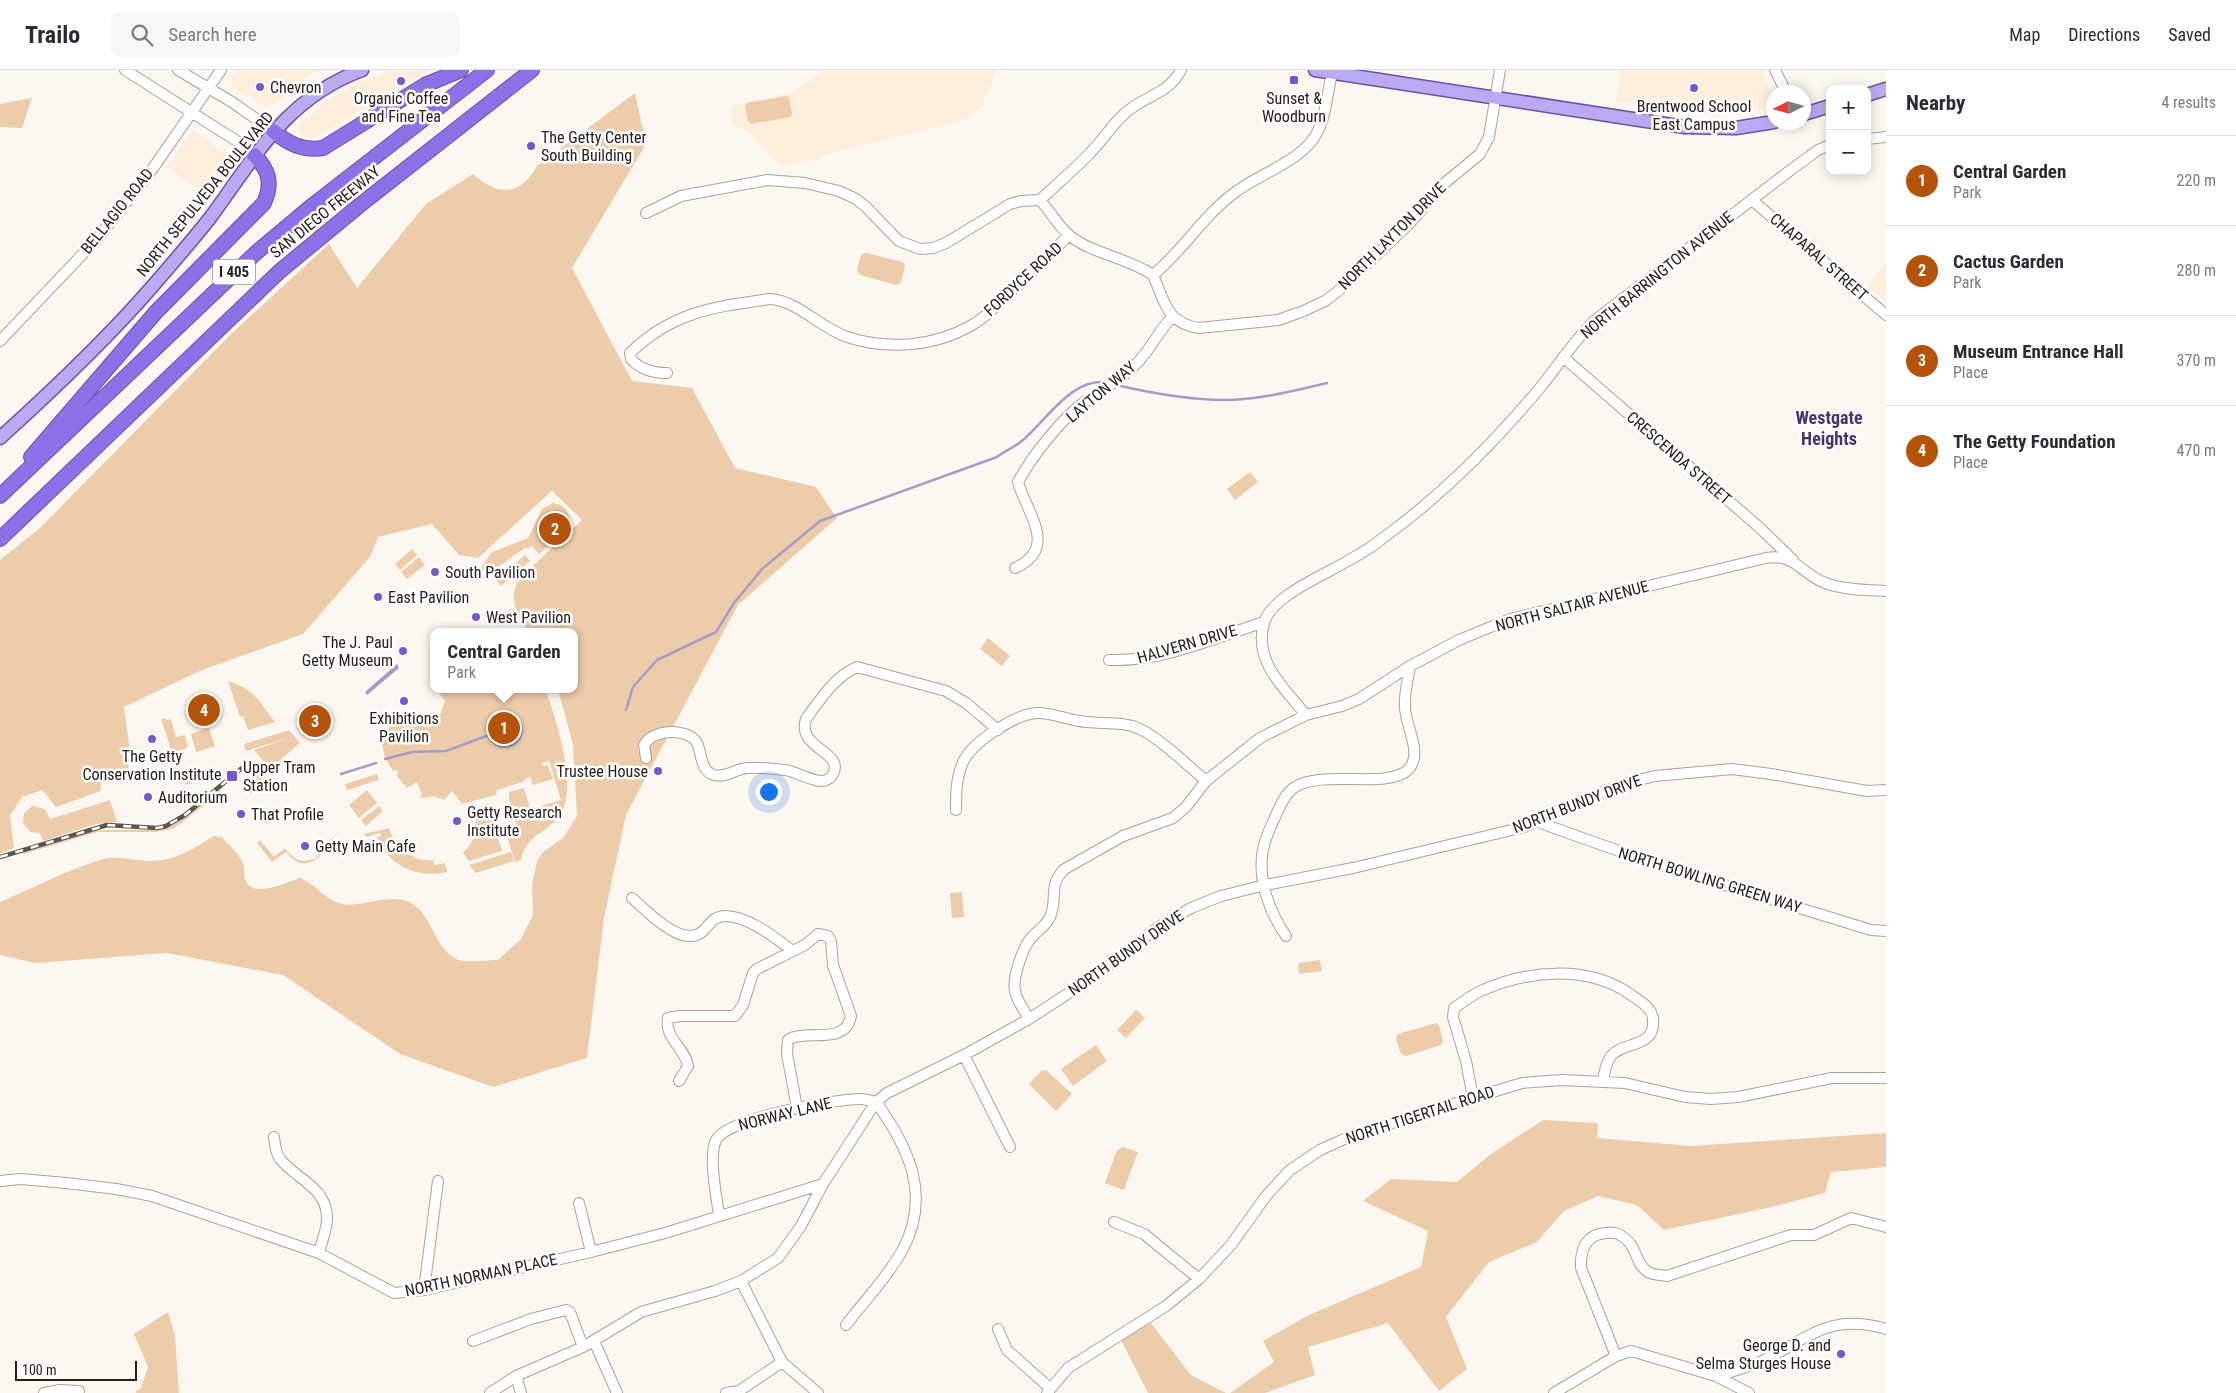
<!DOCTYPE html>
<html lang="en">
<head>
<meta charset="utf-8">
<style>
  :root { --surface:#fff; --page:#f7f7f7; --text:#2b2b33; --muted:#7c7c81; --line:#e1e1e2; --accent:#b45309 }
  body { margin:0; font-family:"Roboto Condensed",sans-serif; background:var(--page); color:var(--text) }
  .controls { position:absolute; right:15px; top:15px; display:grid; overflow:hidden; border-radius:10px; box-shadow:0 2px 12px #0003 }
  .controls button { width:45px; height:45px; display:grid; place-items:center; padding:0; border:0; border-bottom:1px solid var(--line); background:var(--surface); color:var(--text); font:25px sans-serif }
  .compass { position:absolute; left:1766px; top:15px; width:45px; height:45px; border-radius:50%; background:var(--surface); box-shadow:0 2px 12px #0003; rotate:265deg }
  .scale { position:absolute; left:15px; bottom:12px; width:122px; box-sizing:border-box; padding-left:5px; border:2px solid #26201a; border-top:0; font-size:14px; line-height:18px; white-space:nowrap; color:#26201a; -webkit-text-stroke:4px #fff; paint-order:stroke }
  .you { position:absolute; left:768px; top:721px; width:18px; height:18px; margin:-12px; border:4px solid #fff; border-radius:50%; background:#1a73e8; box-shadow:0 0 0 8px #1a73e833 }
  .badge { display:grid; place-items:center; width:32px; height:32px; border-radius:50%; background:var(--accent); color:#fff; font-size:16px; font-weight:700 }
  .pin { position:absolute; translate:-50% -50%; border:2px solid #fff; box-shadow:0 1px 5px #0006 }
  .popup { position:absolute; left:430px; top:558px; width:148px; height:65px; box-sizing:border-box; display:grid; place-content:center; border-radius:10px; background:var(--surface); filter:drop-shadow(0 1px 4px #0005); font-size:16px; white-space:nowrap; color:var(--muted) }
  .popup b { font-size:19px; color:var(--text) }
  .popup::after { content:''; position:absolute; left:50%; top:100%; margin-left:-10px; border:10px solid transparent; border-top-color:var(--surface) }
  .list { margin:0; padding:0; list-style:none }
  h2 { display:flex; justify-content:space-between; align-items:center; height:65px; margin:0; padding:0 20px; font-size:21px }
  h2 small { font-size:16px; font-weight:400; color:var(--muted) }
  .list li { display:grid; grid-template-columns:32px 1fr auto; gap:15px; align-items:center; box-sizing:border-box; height:90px; padding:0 20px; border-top:1px solid var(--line) }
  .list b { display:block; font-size:19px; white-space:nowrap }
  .list p { margin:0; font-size:16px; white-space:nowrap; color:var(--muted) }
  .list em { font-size:16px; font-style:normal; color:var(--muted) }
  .icon { flex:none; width:28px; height:28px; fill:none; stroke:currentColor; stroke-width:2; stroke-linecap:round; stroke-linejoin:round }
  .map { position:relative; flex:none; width:1886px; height:1323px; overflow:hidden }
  header { display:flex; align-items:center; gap:30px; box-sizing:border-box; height:70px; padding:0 25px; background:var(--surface); border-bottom:1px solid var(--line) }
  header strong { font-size:24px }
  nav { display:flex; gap:28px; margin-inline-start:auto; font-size:18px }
  .search { width:350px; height:45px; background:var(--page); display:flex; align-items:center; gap:12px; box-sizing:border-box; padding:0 18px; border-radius:10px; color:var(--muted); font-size:19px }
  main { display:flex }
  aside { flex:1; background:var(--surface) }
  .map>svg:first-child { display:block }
</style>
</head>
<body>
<header>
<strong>Trailo</strong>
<div class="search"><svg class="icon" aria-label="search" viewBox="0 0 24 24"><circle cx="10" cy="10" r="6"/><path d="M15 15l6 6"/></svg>Search here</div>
<nav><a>Map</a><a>Directions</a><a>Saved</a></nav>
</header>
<main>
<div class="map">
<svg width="1886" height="1323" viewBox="0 0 1886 1323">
  <rect width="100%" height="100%" fill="#fdf7f1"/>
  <!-- built -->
  <path fill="#ffeedc" d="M237 0H321L309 5 288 24 268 37 233 18 231 9Z
    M395 0H429L314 68 303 67 298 61V55L328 30 357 13Z
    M825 0H996L982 36 965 50 835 82 818 89 780 96 748 62 733 55 731 36 793 22Z
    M1621 0H1762L1773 26V32L1769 39 1730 44H1707L1620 32 1616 33Z
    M193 60 225 83 227 87 228 92 225 98 206 126 168 97Z
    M1886 193V232L1867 215Z"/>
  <!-- green -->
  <path fill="#edccaa" d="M635 23 646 74 572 198 632 311 692 318 735 398 816 417 837 448 738 535 626 745 604 848 587 988 493 1017 400 984 283 905 167 883 36 893 0 885V832C34 818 68 799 104 789 119 785 134 791 150 791 175 791 194 779 213 766L222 767C228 774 237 782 242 791 246 797 243 803 245 809 251 830 287 812 300 808 315 814 327 831 342 834 364 838 390 822 411 833 435 847 434 881 459 890 470 893 487 890 498 890L521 869 533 845 532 815 537 791 543 782 563 768 577 746 573 675 558 619H574V562H529C518 547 510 534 516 515 518 508 573 459 582 450L552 421 478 488 459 485 432 454 378 467 370 487 303 564 202 600 124 637 130 681 128 700 101 708V721L56 737 42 720 22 727 10 746 14 778 0 783V490L40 458 230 265 329 174 357 218 426 134 473 104C497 126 520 127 537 96Z
    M787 26 789 28 792 43 791 47 751 54 748 51 745 36 747 33Z
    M32 28 22 58 0 57V34Z
    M866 183 903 192 905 196 901 213 896 215 860 205 857 200 861 185Z
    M1250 402 1258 412 1235 430 1227 419Z
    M553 433C567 435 569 444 573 455L539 484 532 476 528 479 526 477 487 505 481 497 492 482 528 468 542 439Z
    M412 479 417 485 400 500 395 494Z
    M525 485 530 491 501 516 496 510Z
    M419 487 425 495 407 509 401 502Z
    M988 568 1010 586 1002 596 980 579Z
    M228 611C255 619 260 633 275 652L248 660 243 646 240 647Z
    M436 619H545C556 646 579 720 560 745 547 764 528 762 521 790L515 792 507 766 516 764 514 758 517 757 509 730V722L524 718 532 744 543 741 541 736 561 730 549 691 542 693 543 696 548 695 553 709 533 715 530 707 525 709V711L497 720 496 725 462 734 452 721 444 730 434 726 421 728 420 726 422 725 417 712 407 718 396 705 398 704 397 700 393 701 385 688 380 665 397 652 430 655 438 651 445 631Z
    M166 648V650L171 649 176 667 185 665 188 677 182 680 184 687 168 692 166 684 172 682 161 649Z
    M209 658 215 676 196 682 191 664Z
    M286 661H290L300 673 270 699 254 680 289 668 246 681 244 674Z
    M195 700 198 711 185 715 182 704Z
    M259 704 266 712 251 724 245 716Z
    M377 704 379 710 347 720 345 714Z
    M219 719 221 722 180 754 172 759 155 762H97L24 784 23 782 97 760H156L169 757 183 749Z
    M367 720 377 733 359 748 349 735Z
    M110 730 117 752 96 754 43 771 40 763 30 762 23 753 24 743 32 736 45 739 50 749Z
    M379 736 383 741 366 756 361 750Z
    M494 736V739L489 741 502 781 469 791 463 783C478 768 477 758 475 739Z
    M389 758C394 777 413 792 433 790L434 795 445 793 447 802C417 809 389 796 377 767L381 766 380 763 366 767 364 764Z
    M339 762 327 774 319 787C304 798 297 794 286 782L272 792 257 773 260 770 274 787 285 778C295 790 300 794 316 788L326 773Z
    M511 782 514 791 476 803 469 795Z
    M962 822 964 847 952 848 950 823Z
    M1320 890 1322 901 1299 904 1298 893Z
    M1136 940 1145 948 1126 968 1117 960Z
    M1436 953 1439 955 1443 971 1441 975 1406 986 1401 984 1396 969 1398 964Z
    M1096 975 1107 991 1073 1016 1061 999Z
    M1046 1000 1072 1024 1056 1041 1029 1014 1041 1001Z
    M1543 1050 1598 1053 1597 1068 1692 1076 1886 1063V1097L1831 1102 1825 1123 1776 1136 1664 1160 1637 1135 1598 1126 1564 1141 1537 1172 1489 1192 1446 1247 1467 1299 1439 1321 1388 1253 1308 1277 1315 1305 1265 1323H1230L1274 1292 1263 1271 1309 1245 1421 1197 1428 1161 1363 1131 1391 1109 1457 1112 1491 1084Z
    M1123 1077 1138 1082 1124 1120 1105 1113 1117 1080Z
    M168 1242 175 1265 179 1323H136L137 1320H140L148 1297 134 1264Z
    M1147 1248 1191 1305 1226 1323H1148L1119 1266Z"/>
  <!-- water -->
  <path fill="#a49dc8" d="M397 594 399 598 367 625 365 622Z
    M487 660a18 18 0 1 1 36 0a18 18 0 1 1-36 0Z"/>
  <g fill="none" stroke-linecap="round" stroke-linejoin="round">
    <!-- stream -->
    <path stroke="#a49dc8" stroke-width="2.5" d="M1116 315C1151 323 1188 330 1224 330 1258 330 1293 321 1327 313
      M626 640 633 617 657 590 716 562 734 533 762 499 820 451 997 387C1005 381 1015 377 1023 370 1046 351 1073 305 1109 313
      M385 689 412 682 446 681 489 665
      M341 704 376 693"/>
    <defs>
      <path id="minor" d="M125 0 243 75 254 85
        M178 0 232 32 273 61
        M1775 0 1786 22
        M1867 69 1886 67
        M1040 130C1050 141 1059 157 1070 166 1093 184 1128 188 1153 205
        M1752 130 1886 245
        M646 143 681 126 767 110 805 113 839 121 856 129 865 136 899 171 920 179 933 178 946 173 1010 134 1021 131 1040 130C1057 114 1075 99 1091 82 1105 68 1116 48 1133 37 1151 25 1171 20 1181 0
        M1153 205C1165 232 1166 253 1199 258L1278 250 1301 242 1325 231 1337 222 1408 155 1446 112 1480 84 1489 67 1500 0
        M1153 205C1184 180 1204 144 1237 121 1261 103 1302 91 1317 63 1327 44 1327 20 1333 0
        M0 271 97 169 149 104 221 0
        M1563 287 1760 458 1793 490
        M667 303C654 303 640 299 631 289L630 283C673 241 715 237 770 229 796 230 821 258 847 267 888 280 934 277 972 255 988 246 1001 231 1015 218 1033 201 1051 183 1069 165
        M1015 498C1059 478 1027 444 1018 412 1031 387 1063 347 1086 331 1104 318 1123 309 1138 292 1151 278 1159 261 1172 247
        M1109 590C1162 592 1215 568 1264 552
        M1306 645C1284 618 1253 591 1264 553 1272 525 1327 504 1351 489 1362 483 1373 476 1383 468 1441 426 1493 374 1539 319 1558 296 1573 272 1594 251L1784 105 1818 80 1830 75
        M646 688 644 675C652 659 688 657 697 673 702 683 700 701 714 705 726 708 735 699 747 698 759 697 773 699 785 700 798 701 824 721 833 704 845 681 796 679 806 649 820 630 834 607 857 597L946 621 966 633 998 660
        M956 740C956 723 956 708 963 692 972 672 1017 643 1038 643 1054 643 1071 651 1087 652 1104 654 1123 651 1140 659 1162 670 1186 694 1206 711
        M1536 751C1646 793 1759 825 1871 860L1886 861
        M632 828C648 842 685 882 705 859 711 852 715 846 726 846 750 847 775 868 793 881L805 875 818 864 828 866 831 871 833 895 851 946C845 977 805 958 788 970L787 984 797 1038
        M1286 866C1270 843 1257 809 1263 780 1265 768 1271 756 1276 745 1280 736 1286 722 1295 717 1323 699 1389 720 1409 699 1423 682 1405 656 1405 637 1404 623 1408 609 1410 596
        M1029 949C1024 940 1017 931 1015 921 1012 909 1023 876 1032 867 1038 860 1046 856 1050 847 1058 829 1048 818 1063 800L1123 766 1173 748 1186 737 1206 711 1260 668 1306 645 1342 636 1359 629 1410 596 1459 570 1510 549 1766 488C1797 483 1802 506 1828 514 1846 520 1867 520 1886 521
        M964 985 1010 1077
        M679 1011 688 996C685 977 664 969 668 948L680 946H735L743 935 753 903 757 899 793 881
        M1473 1028 1466 991 1453 947 1454 938C1463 932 1473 924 1483 920 1529 900 1587 895 1630 924 1639 931 1652 937 1653 949 1656 979 1623 971 1611 986 1606 993 1604 1003 1603 1012
        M274 1067C275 1074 275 1082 280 1089 296 1109 328 1118 327 1149 327 1160 321 1173 319 1183
        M0 1111 21 1109 66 1113 116 1119 152 1126 319 1183 394 1223 424 1220 591 1182 665 1163 823 1114
        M579 1133 591 1182
        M719 1146C717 1127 708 1088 716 1070 727 1048 835 1029 861 1029 866 1029 871 1031 876 1032 909 1078 932 1126 902 1181 887 1208 864 1231 846 1255
        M1114 1152 1144 1164 1199 1209
        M741 1211 782 1292 818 1323
        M424 1220 438 1111
        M998 1259 1007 1280 1050 1318
        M473 1271 531 1249 566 1240 570 1242 583 1277
        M594 1271 617 1323
        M1616 1286 1581 1198C1580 1180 1586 1164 1606 1163 1611 1163 1614 1162 1618 1164 1640 1175 1632 1191 1648 1202 1653 1205 1662 1205 1667 1206L1791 1165H1814L1851 1148 1886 1157
        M516 1306 521 1323
        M1716 1306C1730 1302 1746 1298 1760 1292 1809 1269 1828 1242 1886 1259
        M44 1323 60 1320 79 1321
        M490 1323 516 1306 583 1277 641 1242 715 1221 741 1211 778 1188 801 1156 823 1114 876 1032 887 1023 964 985 1029 949 1098 904 1157 858 1191 838 1221 826 1265 815 1353 798 1524 757 1574 733 1623 714 1655 706 1732 699 1771 704 1867 721 1886 720
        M726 1323 739 1321 782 1292
        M1047 1323 1068 1298 1166 1236 1199 1209 1231 1175 1266 1126 1290 1100 1320 1080 1353 1065 1522 1013 1562 1010 1625 1013 1685 1027 1711 1029 1738 1027 1832 1008H1886
        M1554 1323 1616 1286 1631 1281 1716 1306 1749 1323"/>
      <path id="major" d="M1315 0 1685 57 1736 58 1774 52
        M1867 25 1886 19
        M1804 44 1830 36
        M0 368C53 320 104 272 151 218 171 195 191 172 210 148 255 87 286 28 362 0"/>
      <path id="highway" d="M273 61C289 74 302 81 323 78L425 15 461 0
        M31 387 156 242 264 133C273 113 269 100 254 85
        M0 426 258 181 313 135 487 0
        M0 469 280 201 360 135 532 0"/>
    </defs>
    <!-- minor casing -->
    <use href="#minor" stroke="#b0a192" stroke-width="12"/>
    <!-- major casing -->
    <use href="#major" stroke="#6a54a0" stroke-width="15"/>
    <!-- highway casing -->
    <use href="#highway" stroke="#6a54a0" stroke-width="16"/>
    <!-- minor -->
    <use href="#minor" stroke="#fff" stroke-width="10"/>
    <!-- major -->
    <use href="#major" stroke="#bba9f1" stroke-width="12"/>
    <!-- highway -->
    <use href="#highway" stroke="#8e70e8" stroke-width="14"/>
    <defs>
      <path id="rail" d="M0 787 107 755 157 758 166 756 185 745 247 694"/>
    </defs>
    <!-- rail casing -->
    <use href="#rail" stroke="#5b554f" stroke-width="4.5"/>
    <!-- rail -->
    <use href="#rail" stroke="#fff" stroke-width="2.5" stroke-dasharray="8" stroke-linecap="butt"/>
  </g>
  <!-- markers -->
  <g fill="#7856d0" stroke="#fff" stroke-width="2">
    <rect x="1289" y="5" width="10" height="10" rx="2.5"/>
    <circle cx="401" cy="11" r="5"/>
    <circle cx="260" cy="17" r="5"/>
    <circle cx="1694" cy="18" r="5"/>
    <circle cx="531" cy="76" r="5"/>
    <circle cx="435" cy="502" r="5"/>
    <circle cx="378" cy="527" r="5"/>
    <circle cx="476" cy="547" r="5"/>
    <circle cx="403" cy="581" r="5"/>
    <circle cx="404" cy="631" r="5"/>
    <circle cx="152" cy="669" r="5"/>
    <circle cx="658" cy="701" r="5"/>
    <rect x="226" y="700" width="12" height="12" rx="2.5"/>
    <circle cx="148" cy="727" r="5"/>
    <circle cx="241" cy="744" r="5"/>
    <circle cx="457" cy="751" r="5"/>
    <circle cx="305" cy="776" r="5"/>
    <circle cx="1841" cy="1284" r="5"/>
  </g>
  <g text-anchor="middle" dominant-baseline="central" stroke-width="5" stroke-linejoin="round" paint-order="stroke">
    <!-- shield labels -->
    <rect fill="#fff" stroke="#67635f" stroke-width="1" x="213" y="189.5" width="42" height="25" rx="4"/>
    <g font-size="15" font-weight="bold" fill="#26201a">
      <text x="234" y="202">I 405</text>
    </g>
    <!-- poi labels -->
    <g font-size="16" fill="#26201a" stroke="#fff" text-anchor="start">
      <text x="270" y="17">Chevron</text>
      <text x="401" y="28" text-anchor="middle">Organic Coffee<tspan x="401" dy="18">and Fine Tea</tspan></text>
      <text x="1294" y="28" text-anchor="middle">Sunset &amp;<tspan x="1294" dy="18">Woodburn</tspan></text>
      <text x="1694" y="36" text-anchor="middle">Brentwood School<tspan x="1694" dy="18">East Campus</tspan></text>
      <text x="541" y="67">The Getty Center<tspan x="541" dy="18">South Building</tspan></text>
      <text x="445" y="502">South Pavilion</text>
      <text x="388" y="527">East Pavilion</text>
      <text x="486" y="547">West Pavilion</text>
      <text x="393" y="572" text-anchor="end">The J. Paul<tspan x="393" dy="18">Getty Museum</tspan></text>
      <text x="404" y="648" text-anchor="middle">Exhibitions<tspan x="404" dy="18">Pavilion</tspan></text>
      <text x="152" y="686" text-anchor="middle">The Getty<tspan x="152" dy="18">Conservation Institute</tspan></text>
      <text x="243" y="697">Upper Tram<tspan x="243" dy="18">Station</tspan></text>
      <text x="648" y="701" text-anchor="end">Trustee House</text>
      <text x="158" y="727">Auditorium</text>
      <text x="467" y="742">Getty Research<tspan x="467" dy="18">Institute</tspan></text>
      <text x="251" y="744">That Profile</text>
      <text x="315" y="776">Getty Main Cafe</text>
      <text x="1831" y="1275" text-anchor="end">George D. and<tspan x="1831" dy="18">Selma Sturges House</tspan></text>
    </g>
    <!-- street labels -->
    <g font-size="16" fill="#26201a" stroke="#fff">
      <text transform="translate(205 124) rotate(-51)">NORTH SEPULVEDA BOULEVARD</text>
      <text transform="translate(117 141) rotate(-51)">BELLAGIO ROAD</text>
      <text transform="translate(325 142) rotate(-39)">SAN DIEGO FREEWAY</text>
      <text transform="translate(1392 166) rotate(-45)">NORTH LAYTON DRIVE</text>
      <text transform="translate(1819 187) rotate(41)">CHAPARAL STREET</text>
      <text transform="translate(1657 205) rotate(-39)">NORTH BARRINGTON AVENUE</text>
      <text transform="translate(1023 209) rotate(-43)">FORDYCE ROAD</text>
      <text transform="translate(1101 322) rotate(-40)">LAYTON WAY</text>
      <text transform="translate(1679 388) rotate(41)">CRESCENDA STREET</text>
      <text transform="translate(1572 536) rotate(-15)">NORTH SALTAIR AVENUE</text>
      <text transform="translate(1187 574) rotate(-16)">HALVERN DRIVE</text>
      <text transform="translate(1577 734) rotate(-21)">NORTH BUNDY DRIVE</text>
      <text transform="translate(1710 810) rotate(17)">NORTH BOWLING GREEN WAY</text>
      <text transform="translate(1126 883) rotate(-35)">NORTH BUNDY DRIVE</text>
      <text transform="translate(785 1044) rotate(-14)">NORWAY LANE</text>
      <text transform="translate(1420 1045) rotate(-18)">NORTH TIGERTAIL ROAD</text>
      <text transform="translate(481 1205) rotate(-12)">NORTH NORMAN PLACE</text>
    </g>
    <!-- neighbourhood labels -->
    <g font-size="18" font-weight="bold" fill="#433471" stroke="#fff">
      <text x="1829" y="347">Westgate<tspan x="1829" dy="21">Heights</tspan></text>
    </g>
  </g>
</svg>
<div class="controls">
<button>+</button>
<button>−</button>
</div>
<svg class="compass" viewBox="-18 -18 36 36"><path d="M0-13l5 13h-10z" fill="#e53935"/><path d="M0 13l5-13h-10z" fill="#7c7c81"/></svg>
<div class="scale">100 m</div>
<div class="you"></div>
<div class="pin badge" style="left:504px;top:658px">1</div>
<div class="popup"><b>Central Garden</b>Park</div>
<div class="pin badge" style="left:555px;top:459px">2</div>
<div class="pin badge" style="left:315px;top:651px">3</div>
<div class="pin badge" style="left:204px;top:640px">4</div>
</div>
<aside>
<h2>Nearby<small>4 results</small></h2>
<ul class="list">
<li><span class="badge">1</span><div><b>Central Garden</b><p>Park</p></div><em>220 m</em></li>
<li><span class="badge">2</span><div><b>Cactus Garden</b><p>Park</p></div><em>280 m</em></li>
<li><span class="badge">3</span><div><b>Museum Entrance Hall</b><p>Place</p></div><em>370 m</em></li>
<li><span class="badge">4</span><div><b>The Getty Foundation</b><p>Place</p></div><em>470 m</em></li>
</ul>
</aside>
</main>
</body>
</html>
